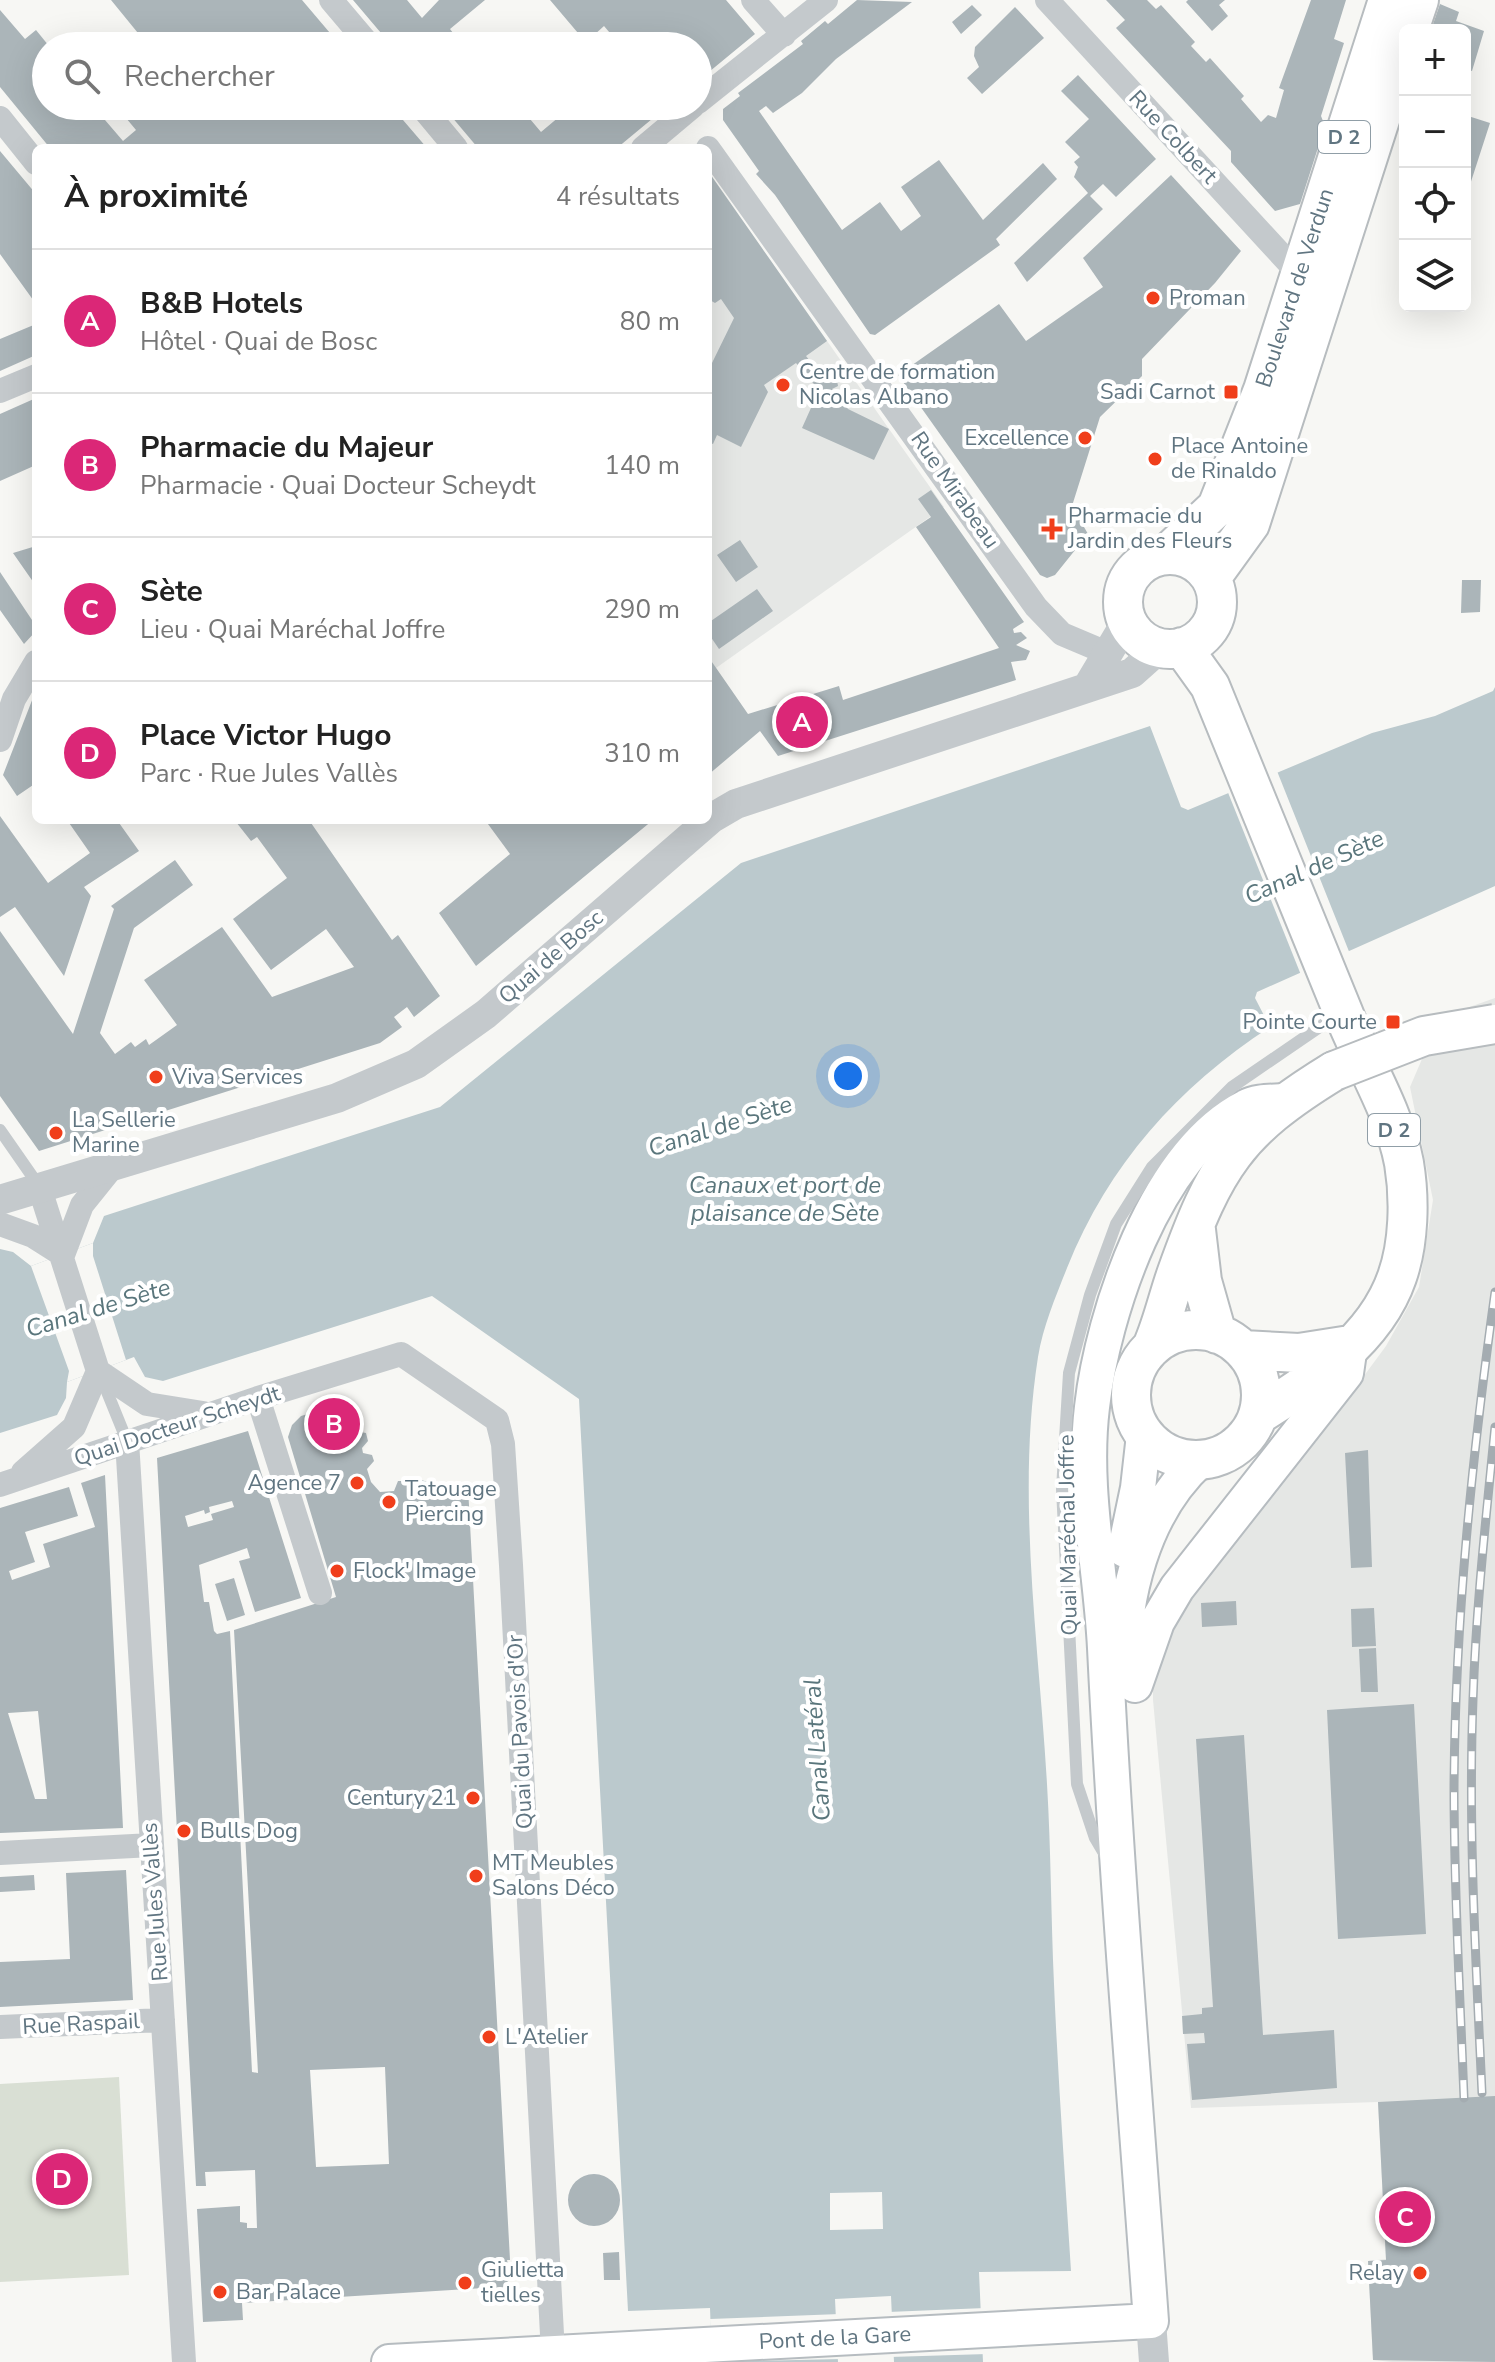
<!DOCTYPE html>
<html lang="fr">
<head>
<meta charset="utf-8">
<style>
  :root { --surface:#fff; --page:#f2f2f2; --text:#222; --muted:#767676; --line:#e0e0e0; --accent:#db2777 }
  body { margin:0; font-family:"Nunito Sans",sans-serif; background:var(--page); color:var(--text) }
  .controls { position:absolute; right:24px; top:24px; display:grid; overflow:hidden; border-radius:12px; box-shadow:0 8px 32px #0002 }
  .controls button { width:72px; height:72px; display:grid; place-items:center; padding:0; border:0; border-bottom:2px solid var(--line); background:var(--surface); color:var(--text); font:40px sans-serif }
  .you { position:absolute; left:848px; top:1076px; width:28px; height:28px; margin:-20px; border:6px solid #fff; border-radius:50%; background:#1a73e8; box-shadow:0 0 0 12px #1a73e833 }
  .badge { display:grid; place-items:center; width:52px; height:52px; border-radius:50%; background:var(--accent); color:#fff; font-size:26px; font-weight:700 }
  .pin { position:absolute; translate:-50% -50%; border:4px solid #fff; box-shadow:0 2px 8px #0006 }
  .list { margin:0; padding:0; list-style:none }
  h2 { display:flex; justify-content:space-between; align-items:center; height:104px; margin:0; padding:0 32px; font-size:34px }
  h2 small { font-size:26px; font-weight:400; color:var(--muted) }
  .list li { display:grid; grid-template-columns:52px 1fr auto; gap:24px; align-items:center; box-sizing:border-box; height:144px; padding:0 32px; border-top:2px solid var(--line) }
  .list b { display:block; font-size:30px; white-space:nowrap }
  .list p { margin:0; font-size:26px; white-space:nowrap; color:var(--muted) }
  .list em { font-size:26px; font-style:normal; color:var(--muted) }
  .icon { flex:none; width:44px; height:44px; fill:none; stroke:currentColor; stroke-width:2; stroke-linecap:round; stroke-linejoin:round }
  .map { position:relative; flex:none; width:1495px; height:2362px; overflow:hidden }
  .search { position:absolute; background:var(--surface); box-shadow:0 8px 32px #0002; left:32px; top:32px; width:680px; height:88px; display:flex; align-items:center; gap:20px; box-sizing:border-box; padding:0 28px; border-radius:44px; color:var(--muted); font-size:30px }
  .panel { position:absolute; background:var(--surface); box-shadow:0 8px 32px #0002; left:32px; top:144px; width:680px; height:680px; border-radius:12px }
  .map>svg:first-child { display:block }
</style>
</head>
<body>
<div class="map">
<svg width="1495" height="2362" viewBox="0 0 1495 2362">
  <rect width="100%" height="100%" fill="#f7f7f4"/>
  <!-- built -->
  <path fill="#e5e7e5" d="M708 172 944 507 716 668 708 656Z
    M1495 998V2362H1392L1373 2360 1368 2261 1386 2259 1378 2102 1191 2108 1153 1700V1663L1185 1602 1338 1411 1386 1346 1419 1287 1433 1200 1410 1087 1425 1052 1461 1010Z"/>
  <!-- green -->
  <path fill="#d9dfd4" d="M119 2077 129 2275 0 2282V2084Z"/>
  <!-- water -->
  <path fill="#bbc9cd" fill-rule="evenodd" d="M1495 687V886L1257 992 1255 998 1270 1027C1177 1088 1109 1164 1067 1268 1056 1296 1043 1326 1038 1357 1016 1497 1039 1643 1047 1784 1051 1850 1051 1917 1054 1984 1058 2080 1065 2175 1071 2271L979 2272 983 2362H894L891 2296 835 2299 838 2362H712L710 2308 628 2311 579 1399 432 1296 163 1381 145 1377 134 1357 67 1382 66 1398 57 1415 0 1433V1249L13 1252 31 1266 93 1243 104 1216 440 1107 741 863 1150 726 1181 807 1188 810 1372 733 1435 716 1493 691ZM882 2192 883 2229 830 2230V2193Z"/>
  <!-- pier -->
  <path fill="#f7f7f4" d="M1277 771 1350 954 1301 975 1227 790Z
    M93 1243V1256L126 1360 67 1382 69 1371 31 1266Z
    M985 2308 987 2354 890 2357 888 2312Z
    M840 2314 842 2359 712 2362 710 2319Z"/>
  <!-- building -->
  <path fill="#abb5b9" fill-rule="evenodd" d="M111 0H302L341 46H138L136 43 142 38Z
    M353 0H407L422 18 439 0H485L450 29 463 46H392Z
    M550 0H726L755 34 698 81V46H621L604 26 593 36 602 46H589Z
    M857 0 912 2 836 59 802 93 773 113 766 106 759 111 842 230 880 202 901 231 921 216 901 187 939 160 983 220 1043 163 1057 179 996 239 1000 245 875 335 870 334 775 195 756 174 759 171 723 120V109L740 96 738 93 803 44 801 41 825 21 828 24Z
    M1106 0H1147L1156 9 1161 5 1195 42 1191 46 1206 62 1210 58 1244 96 1241 99 1261 122 1268 115 1276 118 1284 90 1279 88 1311 0H1346L1334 39 1344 43 1321 116 1325 126 1300 204 1275 211 1231 162V151L1116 28 1125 20Z
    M1188 0H1225L1219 5 1228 16 1212 31 1186 2Z
    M1440 4 1459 12 1456 21 1484 31 1472 71 1465 69V30H1431Z
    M972 5 982 15 961 34 952 22Z
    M1015 7 1044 38 982 94 967 78 979 67 974 56 975 47Z
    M0 10 25 39 36 30 49 46H46V106H93L123 141 136 130 116 106H391L427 148H50L0 87Z
    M1078 75 1156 159 1116 197 1103 184 1090 196 1103 209 1027 282 1014 263 1088 193 1074 177 1078 167 1074 162 1080 157 1065 142 1089 119 1061 91Z
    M453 106H519L541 132 572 106H641L652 119 617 148H478L451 116 457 111Z
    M1465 115 1490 123 1466 197H1465Z
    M0 151 36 194V304L0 254Z
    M708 171 827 341 806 356 826 381 837 380 838 386 832 389 848 409 889 429 874 460 802 428 819 390 796 363 764 385 768 392 741 447 717 435 713 444 708 442V361L712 363 734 318 721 299 715 303 708 299Z
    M1171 175 1241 251 1215 283 1142 359V376L1100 417 1072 506 1088 534 1055 575 1047 578 1040 575 898 375 999 304 1026 341 1103 287 1083 258Z
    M36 324V355L0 371V339Z
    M36 398V465L0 481V414Z
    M931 490 1024 622 1013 629 1014 633 1021 632 1027 638 1016 645 1030 651 1026 660 1011 662 1016 680 778 756 760 731 708 775V665L712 662 748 714 839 686 843 700 999 648 916 527 931 517 918 499Z
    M740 540 758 567 736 582 717 555Z
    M36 546V586L13 553Z
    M0 572 36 626V631L24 644 0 610Z
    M1462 580H1481L1480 612 1461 613Z
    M757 589 773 611 719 649 708 633V623Z
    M36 690V783L17 796 3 775Z
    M0 816 48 883 90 853 67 820H117L139 851 84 887 91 896 64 976 15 907 0 917Z
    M238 820H309L392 940 398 935 440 996 414 1017 407 1007 394 1017 402 1027 380 1043 39 1151 0 1096V931L73 1034 114 909 111 906 175 860 193 885 134 928 100 1033 115 1054 131 1042 135 1047 146 1039 149 1045 177 1025 144 980 222 927 272 997 354 967 326 929 271 970 233 919 287 878 257 837 251 841 236 822Z
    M485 820H653L476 966 439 913 510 854Z
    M334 1406 350 1416 355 1431 366 1433 368 1441 362 1448 363 1453 372 1455 374 1461 367 1469 371 1482 380 1492 394 1491 398 1481H405L411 1490H416L421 1480 435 1484V1489L468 1487 510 2260H507L511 2277 502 2289 492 2290 484 2288 242 2303 243 2320 203 2322 197 2209 240 2206V2222L247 2223V2228H257L255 2170 205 2172 206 2186H196L157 1458 248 1431 301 1598 255 1612 239 1561 250 1558 247 1548 199 1565 204 1602H209L214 1631 217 1634 230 1631 252 2072 258 2073 234 1630 336 1597 288 1437 292 1425 301 1416ZM232 1501 234 1507 211 1514 213 1520 188 1527 185 1516 204 1510 205 1514 210 1512 209 1507ZM385 2067 389 2164 316 2167 310 2070Z
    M1368 1450 1372 1567 1351 1568 1345 1453Z
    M105 1475 123 1828 0 1833V1508L69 1487 78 1516 25 1532 35 1562 9 1571 12 1580 50 1567 43 1544 95 1527 81 1483ZM38 1711 47 1799H35L8 1713Z
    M234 1578 245 1615 227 1621 215 1584Z
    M1236 1601 1237 1625 1202 1627 1201 1603Z
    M1374 1608 1376 1646 1352 1647 1351 1609Z
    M1376 1648 1378 1692H1361L1359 1649Z
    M1414 1704 1426 1934 1338 1939 1327 1710Z
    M1244 1735 1263 2035 1334 2030 1337 2088 1192 2100 1187 2044 1205 2043 1204 2033 1183 2034 1182 2016 1202 2014V2008L1213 2007 1196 1739Z
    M126 1870 133 2000 0 2007V1962L70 1959 66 1873Z
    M34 1875 35 1890 0 1892V1877Z
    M1495 2096V2362L1373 2360 1368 2261 1386 2260 1378 2102Z
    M568 2200a26 26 0 1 1 52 0a26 26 0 1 1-52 0Z
    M619 2252 620 2280H604L603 2253Z"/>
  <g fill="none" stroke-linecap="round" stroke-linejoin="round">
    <defs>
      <path id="secondary" d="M1125 1550 1138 1488 1144 1435
        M1123 1675C1122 1599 1142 1513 1200 1460
        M1135 1685 1157 1622 1177 1588 1346 1373 1350 1345
        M389 2362 1151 2321C1135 2097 1116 1873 1105 1648 1101 1568 1082 1488 1092 1407 1103 1313 1155 1154 1246 1107 1257 1101 1272 1102 1284 1101"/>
      <path id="primary" d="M1409 30 1419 0
        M1166 555 1217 507 1263 390 1388 0
        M1123 602a47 47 0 1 1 94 0a47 47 0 1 1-94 0Z
        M1211 578 1250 524 1405 42
        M1182 647 1210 686C1255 794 1299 903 1343 1012 1362 1061 1394 1110 1404 1163 1410 1199 1409 1243 1397 1277 1375 1341 1312 1381 1258 1415
        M1196 1230 1202 1281 1217 1334
        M1131 1395a65 65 0 1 1 130 0a65 65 0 1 1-130 0Z
        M1152 1347C1163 1322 1168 1297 1177 1272 1215 1166 1236 1131 1334 1071
        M1243 1350 1299 1353 1350 1345"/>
    </defs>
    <!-- secondary casing -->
    <use href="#secondary" stroke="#b6bcc0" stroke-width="38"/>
    <!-- primary casing -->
    <use href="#primary" stroke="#b7bcbf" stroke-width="42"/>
    <!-- service -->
    <path stroke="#c4c9cc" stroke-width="12" d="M0 1130 39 1186
      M101 1377 127 1441
      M1108 1860 1095 1838 1077 1784 1062 1489 1069 1373 1090 1295 1116 1224 1152 1167 1232 1087 1340 1013"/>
    <!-- minor -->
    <path stroke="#c4c9cc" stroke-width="24" d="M331 0 370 46
      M753 0 784 35
      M1047 0 1299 274
      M698 102 826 0
      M421 106 456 148
      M0 118 36 163
      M643 148 693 106
      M708 148 1036 607 1062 634 1107 653
      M0 391 36 376
      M0 740 14 699 36 662
      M39 1186 98 1371
      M0 1224 33 1236 63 1255
      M63 1255 82 1205 115 1164
      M98 1371 147 1404 203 1413
      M258 1398 320 1593
      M127 1441 184 2362
      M23 1472 74 1427 98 1371
      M0 1485 258 1398 401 1354 497 1420 503 1444 511 1565 553 2353
      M0 1853 152 1845
      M0 2027 163 2020"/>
    <!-- tertiary -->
    <path stroke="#c4c9cc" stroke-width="30" d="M1087 688 1127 621
      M0 1200 337 1098 416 1064 486 1014 712 818 736 804 1132 673 1160 648
      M1151 2321 1154 2362"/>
    <!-- secondary -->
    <use href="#secondary" stroke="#fff" stroke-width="34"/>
    <!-- primary -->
    <use href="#primary" stroke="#fff" stroke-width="38"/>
    <defs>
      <path id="rail" d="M1482 2093C1476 1962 1468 1831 1473 1699 1476 1608 1486 1518 1495 1427
        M1464 2098C1460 1995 1454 1892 1454 1788 1455 1622 1472 1457 1495 1292"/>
    </defs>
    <!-- rail casing -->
    <use href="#rail" stroke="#a4acb1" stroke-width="9"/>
    <!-- rail -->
    <use href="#rail" stroke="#fff" stroke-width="6" stroke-dasharray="18" stroke-linecap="butt"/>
    <defs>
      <path id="primary-bridge" d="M1334 1071 1424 1036 1495 1024"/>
    </defs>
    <!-- primary-bridge casing -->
    <use href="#primary-bridge" stroke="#b7bcbf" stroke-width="42" stroke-linecap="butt"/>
    <!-- primary-bridge -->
    <use href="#primary-bridge" stroke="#fff" stroke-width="38"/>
  </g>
  <!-- markers -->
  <g fill="#f03e1b" stroke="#fff" stroke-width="3">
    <circle cx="1153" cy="298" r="8"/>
    <circle cx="783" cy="385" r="8"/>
    <rect x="1223" y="384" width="16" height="16" rx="4"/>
    <circle cx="1085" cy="438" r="8"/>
    <circle cx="1155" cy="459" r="8"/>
    <path d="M1048 517h8v8h8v8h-8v8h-8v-8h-8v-8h8z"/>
    <rect x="1385" y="1014" width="16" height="16" rx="4"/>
    <circle cx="156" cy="1077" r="8"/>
    <circle cx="56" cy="1133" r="8"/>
    <circle cx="357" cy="1483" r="8"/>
    <circle cx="389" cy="1502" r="8"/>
    <circle cx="337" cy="1571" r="8"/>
    <circle cx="473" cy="1798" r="8"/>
    <circle cx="184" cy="1831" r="8"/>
    <circle cx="476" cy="1876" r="8"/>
    <circle cx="489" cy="2037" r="8"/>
    <circle cx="1420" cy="2273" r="8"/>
    <circle cx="465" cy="2283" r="8"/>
    <circle cx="220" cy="2292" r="8"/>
  </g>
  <g text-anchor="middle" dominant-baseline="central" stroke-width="8" stroke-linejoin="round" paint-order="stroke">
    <!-- shield labels -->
    <g fill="#fff" stroke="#909ea7" stroke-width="2">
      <rect x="1318" y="121" width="52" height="32" rx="6"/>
      <rect x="1368" y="1114" width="52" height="32" rx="6"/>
    </g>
    <g font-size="20" font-weight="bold" fill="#607581">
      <text x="1344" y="137">D 2</text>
      <text x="1394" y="1130">D 2</text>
    </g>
    <!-- street labels -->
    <g font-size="22" fill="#607581" stroke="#fff">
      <text transform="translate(1173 137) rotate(47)">Rue Colbert</text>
      <text transform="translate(1295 288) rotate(-72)">Boulevard de Verdun</text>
      <text transform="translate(955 490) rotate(55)">Rue Mirabeau</text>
      <text transform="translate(551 957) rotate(-41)">Quai de Bosc</text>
      <text transform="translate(177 1426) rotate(-18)">Quai Docteur Scheydt</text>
      <text transform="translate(1068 1535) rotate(-91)">Quai Maréchal Joffre</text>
      <text transform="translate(520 1732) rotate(-93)">Quai du Pavois d'Or</text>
      <text transform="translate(155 1902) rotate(-94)">Rue Jules Vallès</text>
      <text transform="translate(81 2024) rotate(-3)">Rue Raspail</text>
      <text transform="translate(835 2338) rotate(-3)">Pont de la Gare</text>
    </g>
    <!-- poi labels -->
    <g font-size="22" fill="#607581" stroke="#fff" text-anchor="start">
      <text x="1169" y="298">Proman</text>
      <text x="799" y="372">Centre de formation<tspan x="799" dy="25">Nicolas Albano</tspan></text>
      <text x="1215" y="392" text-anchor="end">Sadi Carnot</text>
      <text x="1069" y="438" text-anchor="end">Excellence</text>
      <text x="1171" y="446">Place Antoine<tspan x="1171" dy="25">de Rinaldo</tspan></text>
      <text x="1068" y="516">Pharmacie du<tspan x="1068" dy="25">Jardin des Fleurs</tspan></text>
      <text x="1377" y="1022" text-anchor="end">Pointe Courte</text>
      <text x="172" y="1077">Viva Services</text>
      <text x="72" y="1120">La Sellerie<tspan x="72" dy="25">Marine</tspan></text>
      <text x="341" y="1483" text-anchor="end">Agence 7</text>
      <text x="405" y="1489">Tatouage<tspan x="405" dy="25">Piercing</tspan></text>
      <text x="353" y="1571">Flock' Image</text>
      <text x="457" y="1798" text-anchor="end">Century 21</text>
      <text x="200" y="1831">Bulls Dog</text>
      <text x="492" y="1863">MT Meubles<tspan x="492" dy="25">Salons Déco</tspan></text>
      <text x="505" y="2037">L'Atelier</text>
      <text x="481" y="2270">Giulietta<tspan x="481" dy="25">tielles</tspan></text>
      <text x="1404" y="2273" text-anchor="end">Relay</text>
      <text x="236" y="2292">Bar Palace</text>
    </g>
    <!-- water labels -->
    <g font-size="24" font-style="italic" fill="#5a767c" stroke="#fff">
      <text transform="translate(1314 867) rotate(-24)">Canal de Sète</text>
      <text transform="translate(720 1126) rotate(-18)">Canal de Sète</text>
      <text x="785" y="1185">Canaux et port de<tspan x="785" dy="28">plaisance de Sète</tspan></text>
      <text transform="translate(98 1308) rotate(-17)">Canal de Sète</text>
      <text transform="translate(817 1750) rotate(-94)">Canal Latéral</text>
    </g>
  </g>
</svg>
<div class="controls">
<button>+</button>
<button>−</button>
<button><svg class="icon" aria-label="locate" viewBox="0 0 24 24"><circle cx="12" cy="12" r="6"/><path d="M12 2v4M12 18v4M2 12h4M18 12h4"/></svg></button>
<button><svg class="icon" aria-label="layers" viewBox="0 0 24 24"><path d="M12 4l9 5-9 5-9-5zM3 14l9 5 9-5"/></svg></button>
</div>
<div class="you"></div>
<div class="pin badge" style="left:802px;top:722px">A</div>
<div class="pin badge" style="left:334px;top:1424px">B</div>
<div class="pin badge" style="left:1405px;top:2217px">C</div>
<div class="pin badge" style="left:62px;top:2179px">D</div>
<div class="search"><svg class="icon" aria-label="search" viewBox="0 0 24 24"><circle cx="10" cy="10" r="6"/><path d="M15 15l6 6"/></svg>Rechercher</div>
<section class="panel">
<h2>À proximité<small>4 résultats</small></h2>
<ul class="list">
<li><span class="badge">A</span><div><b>B&amp;B Hotels</b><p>Hôtel · Quai de Bosc</p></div><em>80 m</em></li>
<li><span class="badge">B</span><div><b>Pharmacie du Majeur</b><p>Pharmacie · Quai Docteur Scheydt</p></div><em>140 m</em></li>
<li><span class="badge">C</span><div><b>Sète</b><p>Lieu · Quai Maréchal Joffre</p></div><em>290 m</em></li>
<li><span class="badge">D</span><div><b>Place Victor Hugo</b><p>Parc · Rue Jules Vallès</p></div><em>310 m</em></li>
</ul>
</section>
</div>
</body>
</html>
